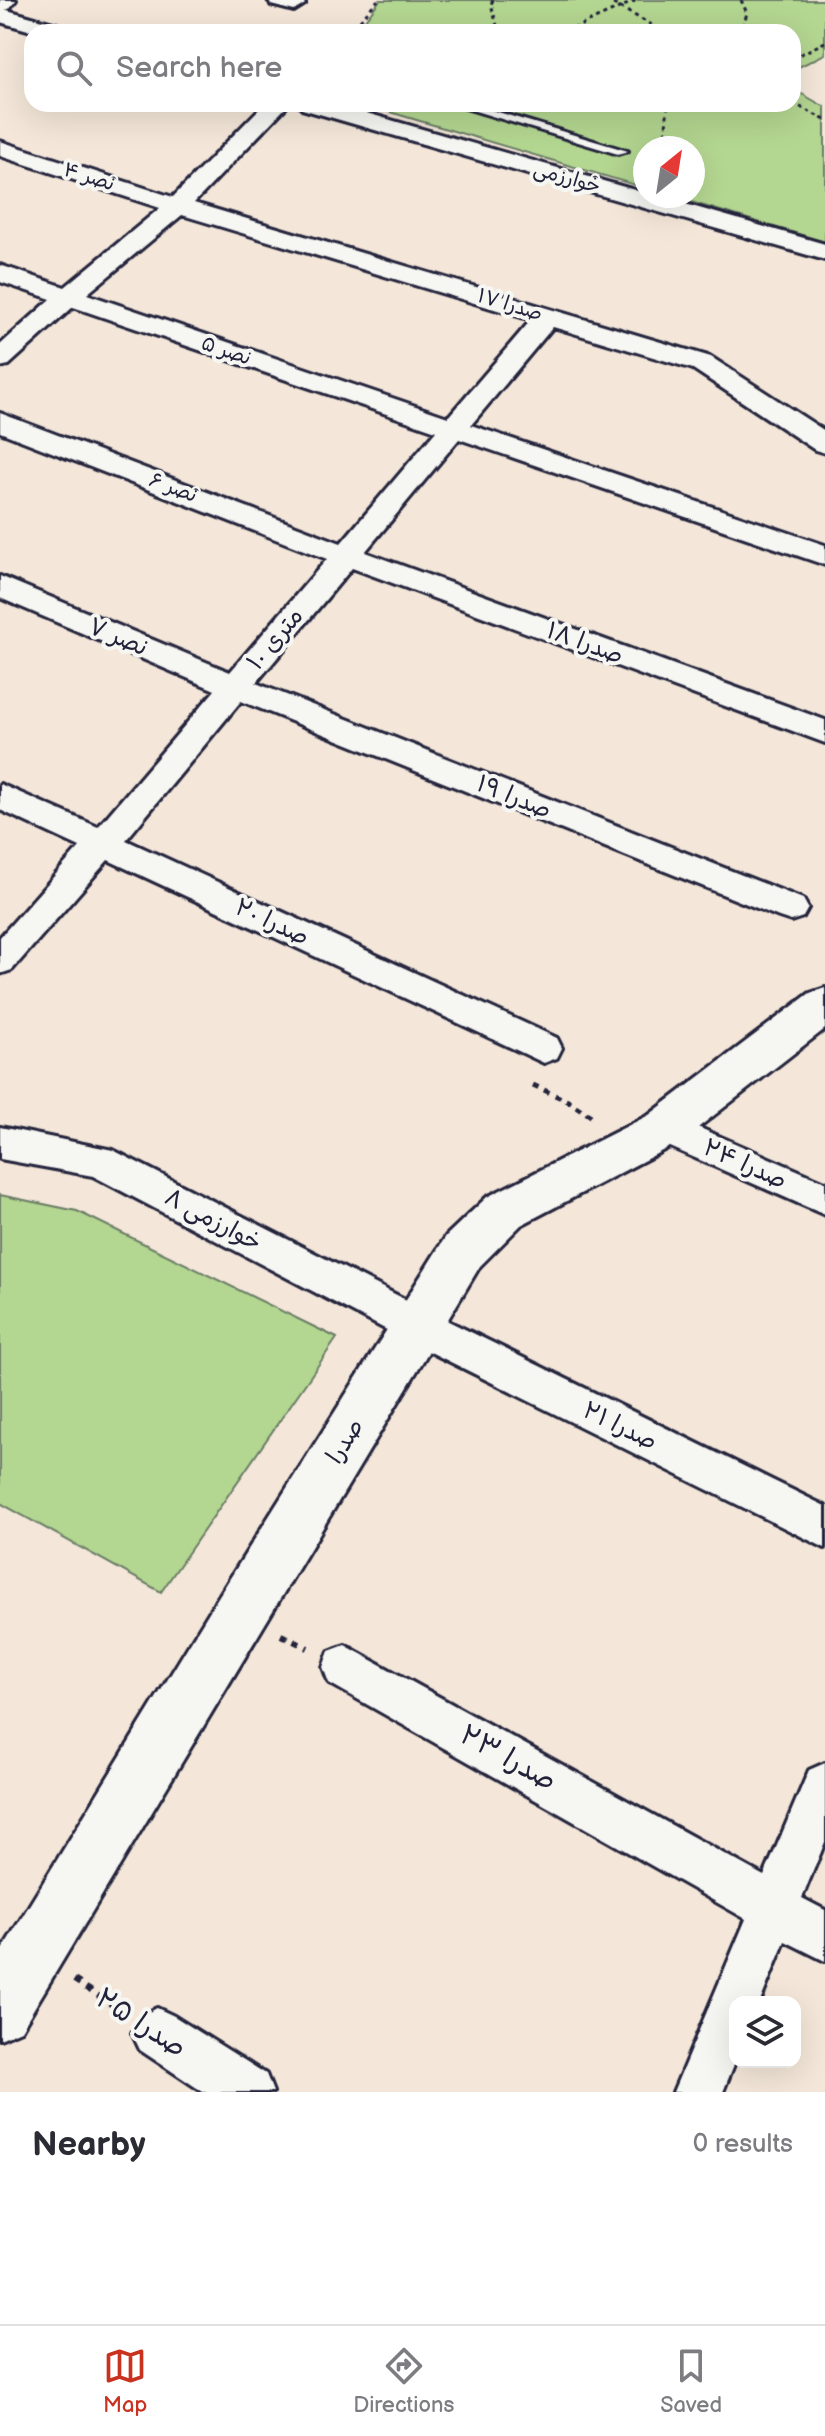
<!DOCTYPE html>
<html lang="en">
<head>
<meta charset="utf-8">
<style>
  :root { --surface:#fff; --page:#f7f7f7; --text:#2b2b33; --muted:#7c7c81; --line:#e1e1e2; --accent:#c8321e }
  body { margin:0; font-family:"Balsamiq Sans","Playpen Sans Arabic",sans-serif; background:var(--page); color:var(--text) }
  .controls { position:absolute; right:24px; bottom:24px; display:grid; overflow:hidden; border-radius:16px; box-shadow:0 8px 32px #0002 }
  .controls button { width:72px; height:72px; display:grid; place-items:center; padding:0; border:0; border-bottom:2px solid var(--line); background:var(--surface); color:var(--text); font:40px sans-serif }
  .compass { position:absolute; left:633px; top:136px; width:72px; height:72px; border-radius:50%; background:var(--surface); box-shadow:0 8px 32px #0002; rotate:30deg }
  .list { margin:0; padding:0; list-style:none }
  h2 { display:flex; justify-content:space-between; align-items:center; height:104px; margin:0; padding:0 32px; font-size:34px }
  h2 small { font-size:26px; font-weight:400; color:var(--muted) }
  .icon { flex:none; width:44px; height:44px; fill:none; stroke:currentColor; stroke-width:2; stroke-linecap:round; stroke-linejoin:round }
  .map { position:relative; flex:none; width:825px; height:2092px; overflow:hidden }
  .search { position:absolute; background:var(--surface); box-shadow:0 8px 32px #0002; left:24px; right:24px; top:24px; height:88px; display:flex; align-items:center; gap:20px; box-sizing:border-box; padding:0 28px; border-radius:24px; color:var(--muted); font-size:30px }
  .sheet { height:232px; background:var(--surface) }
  nav { display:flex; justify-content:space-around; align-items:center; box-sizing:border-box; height:112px; border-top:2px solid var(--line); background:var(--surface); font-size:22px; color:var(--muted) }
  nav a { display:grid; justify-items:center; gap:4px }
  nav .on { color:var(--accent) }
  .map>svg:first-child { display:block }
</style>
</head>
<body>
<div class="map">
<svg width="825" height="2092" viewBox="0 0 825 2092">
  <rect width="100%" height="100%" fill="#f4e7d9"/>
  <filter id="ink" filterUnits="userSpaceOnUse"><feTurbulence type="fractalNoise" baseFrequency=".0125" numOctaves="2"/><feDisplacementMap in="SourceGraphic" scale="16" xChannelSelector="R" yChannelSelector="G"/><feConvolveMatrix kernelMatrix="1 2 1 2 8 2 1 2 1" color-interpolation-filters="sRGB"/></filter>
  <g filter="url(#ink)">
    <!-- green -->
    <path fill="#b3d690" stroke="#6a7c66" stroke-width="2" d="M380 0H825V54L793 70V32H356Z
      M793 89 825 107V242L671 196H693V148H645V188L363 104H793Z
      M0 1195 77 1211 337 1338 161 1592 0 1503Z"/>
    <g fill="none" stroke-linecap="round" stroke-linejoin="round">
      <defs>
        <path id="service" d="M452 104H471L628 151 618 154Z"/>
        <path id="minor" d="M268 0H302L305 4 294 11 271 5Z
          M0 8 67 27 70 32H35L0 22Z
          M264 104H289L194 203 711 357 825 431V453L815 450 693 369 553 327 471 425 825 545V565L459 439 365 552 825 720V743L352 568 256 683 803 899 808 908 803 917 791 921 779 917 241 701 126 840 557 1038 562 1048 557 1058 544 1063 108 860 12 970 0 974V937L80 847 0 810V784L98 827 215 690 0 598V576L230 672 327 559 0 432V413L341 543 436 431 73 307 9 365 0 367V345L51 299 0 282V265L65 287 160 208 0 156V141L173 197ZM182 215 531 320 448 417 87 294Z
          M298 104H335L645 193V196H657L825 244V260L302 109Z
          M665 1113 825 1182V1215L652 1139 646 1128 652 1117Z
          M0 1127 113 1150 430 1312 825 1506V1548L402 1338 93 1176 0 1159Z
          M345 1645 764 1876 809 1770 825 1763V1842L802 1898 825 1910V1961L785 1941 760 2002H735V2062L723 2092H673L746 1919 329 1683 323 1667 329 1651Z
          M157 2008 174 2016 266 2074 273 2092H203L140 2050 132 2033 140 2016Z"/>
        <path id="tertiary" d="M0 0H16L9 9 0 11Z
          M825 988V1029L681 1141 521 1225 480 1266 21 2030 0 2039V1953L220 1594 446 1236 487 1197 649 1115 810 993Z"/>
      </defs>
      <!-- service casing -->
      <use href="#service" stroke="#22223b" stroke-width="6"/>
      <!-- minor casing -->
      <use href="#minor" stroke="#22223b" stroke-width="6"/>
      <!-- tertiary casing -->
      <use href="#tertiary" stroke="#22223b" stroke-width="6"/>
      <!-- path-far2 -->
      <path stroke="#22223b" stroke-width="3" stroke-dasharray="4 4" stroke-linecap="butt" d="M493 0 491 4 498 29 502 32
        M606 0 665 32
        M741 0 747 13 741 32
        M349 32 378 0
        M566 32 637 0
        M793 58 825 42
        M793 103 825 120
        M660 148 665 139 668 104"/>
      <!-- path-far1 -->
      <path stroke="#22223b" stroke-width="5" stroke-dasharray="6 6" stroke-linecap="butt" d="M533 1085 568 1101 594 1118"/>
      <!-- path -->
      <path stroke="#22223b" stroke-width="6" stroke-dasharray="7 7" stroke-linecap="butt" d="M281 1635 308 1648
        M74 1980 120 2010"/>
      <!-- service -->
      <use href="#service" fill="#f6f6f2" fill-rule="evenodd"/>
      <!-- minor -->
      <use href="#minor" fill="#f6f6f2" fill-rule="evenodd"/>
      <!-- tertiary -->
      <use href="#tertiary" fill="#f6f6f2" fill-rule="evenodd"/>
    </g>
  </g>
  <g text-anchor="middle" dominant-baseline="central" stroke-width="8" stroke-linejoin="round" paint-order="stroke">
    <!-- far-street labels -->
    <g font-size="20" fill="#22223b" stroke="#f6f6f2">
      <text transform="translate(89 177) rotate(18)">نصر ۴</text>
      <text transform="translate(567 178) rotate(16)">خوارزمی</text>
      <text transform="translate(510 305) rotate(17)">صدرا ۱۷</text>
      <text transform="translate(226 351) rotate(19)">نصر ۵</text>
      <text transform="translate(173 488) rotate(21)">نصر ۶</text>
    </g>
    <!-- street labels -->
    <g font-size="24" fill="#22223b" stroke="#f6f6f2">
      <text transform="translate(118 637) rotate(23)">نصر ۷</text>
      <text transform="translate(275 639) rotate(-50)">۱۰ متری</text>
      <text transform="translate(585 643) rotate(20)">صدرا ۱۸</text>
      <text transform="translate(514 797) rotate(22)">صدرا ۱۹</text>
      <text transform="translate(272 922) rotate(25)">صدرا ۲۰</text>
      <text transform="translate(745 1164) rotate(24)">صدرا ۲۴</text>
      <text transform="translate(213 1220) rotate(28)">خوارزمی ۸</text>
      <text transform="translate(620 1426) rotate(26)">صدرا ۲۱</text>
      <text transform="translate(345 1441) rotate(-58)">صدرا</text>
    </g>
    <!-- near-street labels -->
    <g font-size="28" fill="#22223b" stroke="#f6f6f2">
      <text transform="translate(508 1758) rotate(29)">صدرا ۲۳</text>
      <text transform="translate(141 2023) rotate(33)">صدرا ۲۵</text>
    </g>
  </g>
</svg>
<div class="controls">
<button><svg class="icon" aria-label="layers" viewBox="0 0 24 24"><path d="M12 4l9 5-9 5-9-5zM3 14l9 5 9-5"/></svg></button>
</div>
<svg class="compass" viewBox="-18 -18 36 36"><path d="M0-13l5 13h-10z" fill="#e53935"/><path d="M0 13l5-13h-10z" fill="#7c7c81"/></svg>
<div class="search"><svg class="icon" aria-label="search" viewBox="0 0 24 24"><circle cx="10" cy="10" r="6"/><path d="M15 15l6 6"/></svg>Search here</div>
</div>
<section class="sheet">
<h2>Nearby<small>0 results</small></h2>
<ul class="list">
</ul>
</section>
<nav>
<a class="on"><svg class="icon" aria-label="map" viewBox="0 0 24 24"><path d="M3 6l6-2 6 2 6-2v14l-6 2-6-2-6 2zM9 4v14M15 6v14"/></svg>Map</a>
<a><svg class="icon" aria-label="directions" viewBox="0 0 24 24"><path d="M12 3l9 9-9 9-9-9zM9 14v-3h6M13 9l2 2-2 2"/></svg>Directions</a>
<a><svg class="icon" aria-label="saved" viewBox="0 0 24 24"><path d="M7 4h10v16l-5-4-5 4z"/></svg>Saved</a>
</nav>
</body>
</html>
